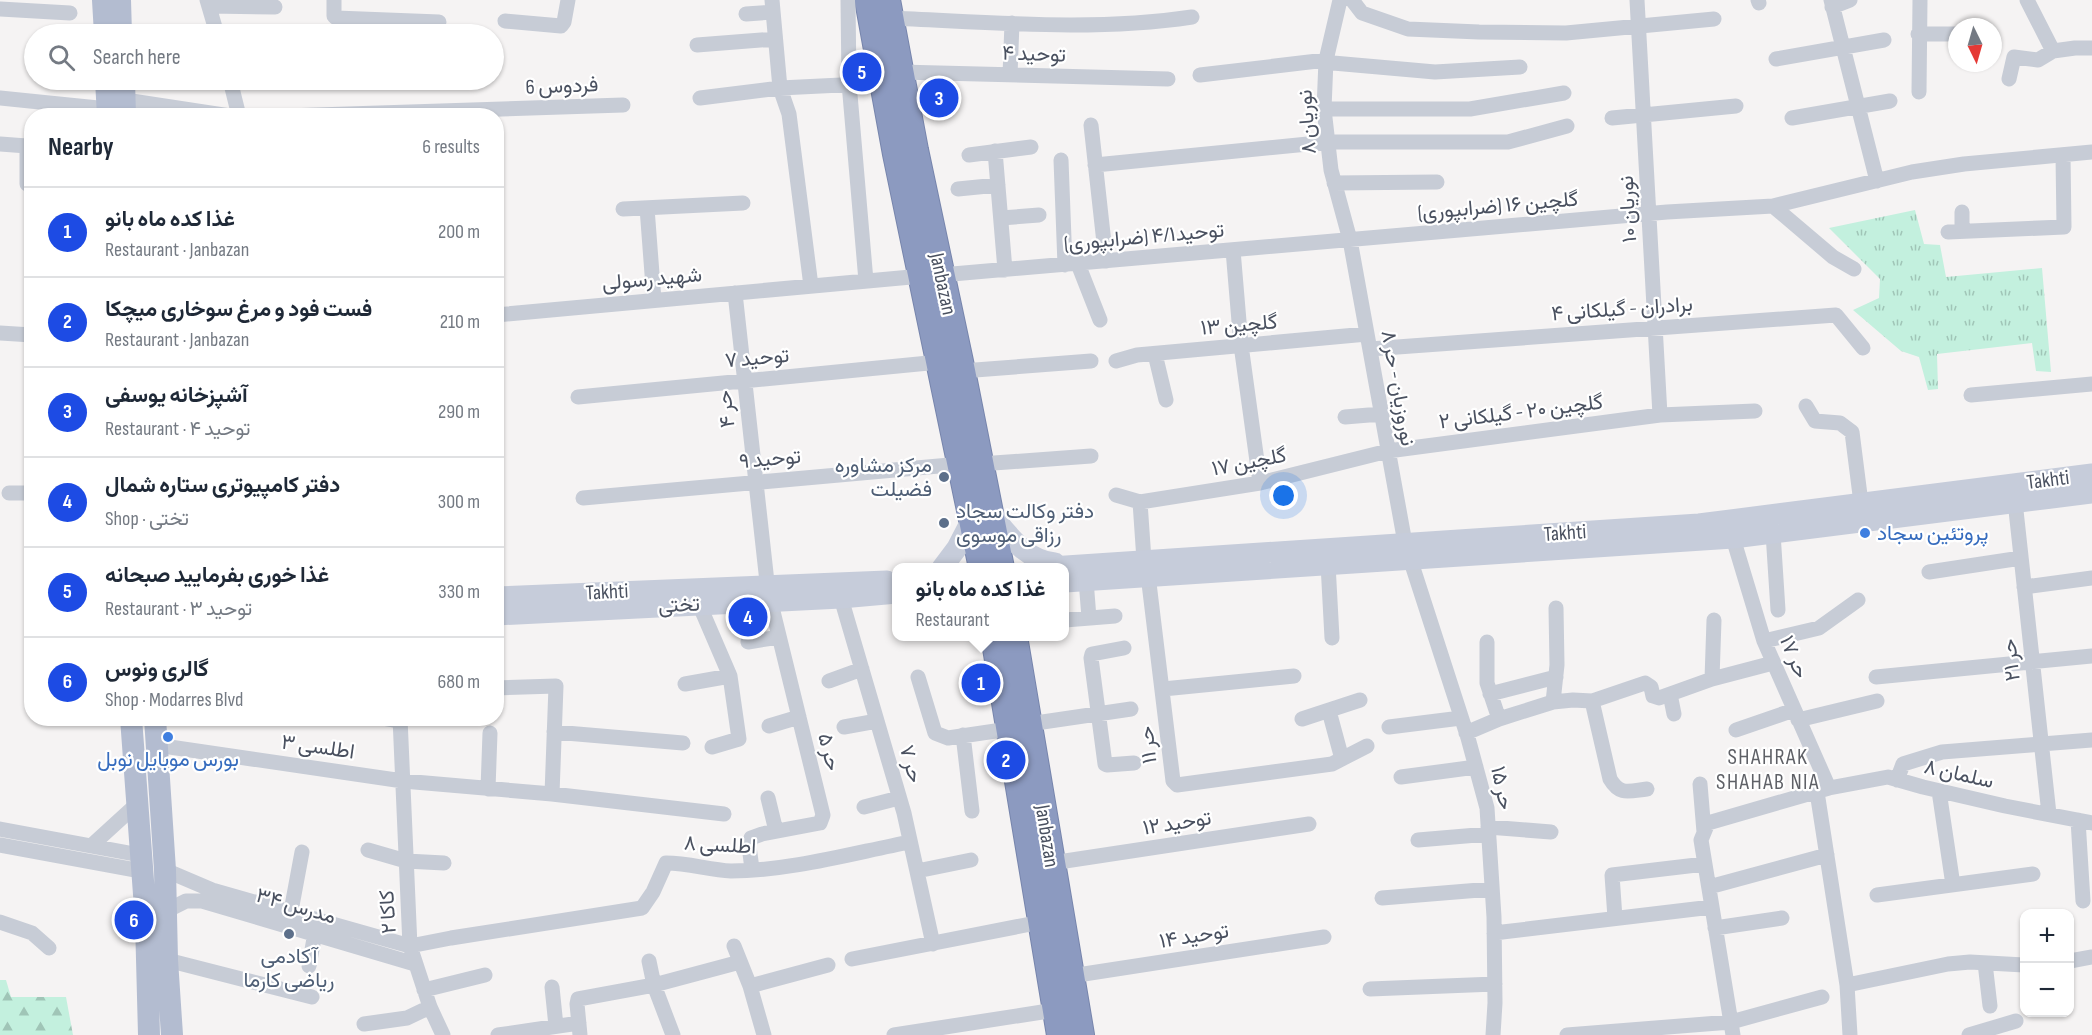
<!DOCTYPE html>
<html lang="en">
<head>
<meta charset="utf-8">
<style>
  :root { --surface:#fff; --page:#f6f6f7; --text:#1f2937; --muted:#747a83; --line:#e0e1e3; --accent:#1d4be4 }
  body { margin:0; font-family:"Sofia Sans Condensed",Vazirmatn,sans-serif; background:var(--page); color:var(--text) }
  .controls { position:absolute; right:18px; bottom:18px; display:grid; overflow:hidden; border-radius:12px; box-shadow:0 2px 4px #0004 }
  .controls button { width:54px; height:54px; display:grid; place-items:center; padding:0; border:0; border-bottom:2px solid var(--line); background:var(--surface); color:var(--text); font:30px sans-serif }
  .compass { position:absolute; left:1948px; top:18px; width:54px; height:54px; border-radius:50%; background:var(--surface); box-shadow:0 2px 4px #0004; rotate:175deg }
  .you { position:absolute; left:1284px; top:496px; width:21px; height:21px; margin:-15px; border:4px solid #fff; border-radius:50%; background:#1a73e8; box-shadow:0 0 0 9px #1a73e833 }
  .badge { display:grid; place-items:center; width:39px; height:39px; border-radius:50%; background:var(--accent); color:#fff; font-size:20px; font-weight:700 }
  .pin { position:absolute; translate:-50% -50%; border:3px solid #fff; box-shadow:0 2px 6px #0006 }
  .popup { position:absolute; left:892px; top:563px; width:177px; height:78px; box-sizing:border-box; display:grid; place-content:center; border-radius:12px; background:var(--surface); filter:drop-shadow(0 2px 4px #0005); font-size:20px; white-space:nowrap; color:var(--muted) }
  .popup b { font-size:22px; color:var(--text) }
  .popup::after { content:''; position:absolute; left:50%; top:100%; margin-left:-12px; border:12px solid transparent; border-top-color:var(--surface) }
  .list { margin:0; padding:0; list-style:none }
  h2 { display:flex; justify-content:space-between; align-items:center; height:78px; margin:0; padding:0 24px; font-size:26px }
  h2 small { font-size:20px; font-weight:400; color:var(--muted) }
  .list li { display:grid; grid-template-columns:39px 1fr auto; gap:18px; align-items:center; box-sizing:border-box; height:90px; padding:0 24px; border-top:2px solid var(--line) }
  .list b { display:block; font-size:22px; white-space:nowrap }
  .list p { margin:0; font-size:20px; white-space:nowrap; color:var(--muted) }
  .list em { font-size:20px; font-style:normal; color:var(--muted) }
  .icon { flex:none; width:33px; height:33px; fill:none; stroke:currentColor; stroke-width:2; stroke-linecap:round; stroke-linejoin:round }
  .map { position:relative; flex:none; width:2092px; height:1035px; overflow:hidden }
  .search { position:absolute; background:var(--surface); box-shadow:0 2px 4px #0004; left:24px; top:24px; width:480px; height:66px; display:flex; align-items:center; gap:15px; box-sizing:border-box; padding:0 21px; border-radius:33px; color:var(--muted); font-size:22px }
  .panel { position:absolute; background:var(--surface); box-shadow:0 2px 4px #0004; left:24px; top:108px; width:480px; height:618px; border-radius:24px }
  .map>svg:first-child { display:block }
</style>
</head>
<body>
<div class="map">
<svg width="2092" height="1035" viewBox="0 0 2092 1035">
  <defs>
    <pattern id="forest-firs" width="22" height="20" patternUnits="userSpaceOnUse" patternTransform="scale(1.5)"><rect width="22" height="20" fill="#c3f0de"/><path d="M5 1l3.5 6h-7zM16 11l3.5 6h-7z" fill="#a0c5b7"/></pattern>
    <pattern id="park-tufts" width="24" height="20" patternUnits="userSpaceOnUse" patternTransform="scale(1.5)"><rect width="24" height="20" fill="#c3f0de"/><path d="M3 7l-1-3M5 7V3M7 7l1-3M15 17l-1-3M17 17v-4M19 17l1-3" fill="none" stroke="#a0c5b7"/></pattern>
  </defs>
  <rect width="100%" height="100%" fill="#f5f3f3"/>
  <!-- forest -->
  <path fill="url(#forest-firs)" d="M0 980H6L11 997H66L73 1035H0Z"/>
  <!-- park -->
  <path fill="url(#park-tufts)" d="M1915 210 1924 244 1940 245 1946 277 2042 268 2051 372 2036 371 2032 343 1937 354 1938 389 1928 390 1919 357 1901 351 1853 310 1879 298 1880 279 1829 228Z"/>
  <g fill="none" stroke-linecap="round" stroke-linejoin="round">
    <defs>
      <path id="highway" d="M868 0 896 154 982 568
        M887 0 915 150 962 371 1001 568
        M994 636 1060 1035
        M1014 636 1081 1035"/>
    </defs>
    <!-- highway casing -->
    <use href="#highway" stroke="#7785ac" stroke-width="28"/>
    <!-- street -->
    <path stroke="#c7ccd6" stroke-width="15" d="M207 0 217 34
      M334 0V16L336 18 439 22
      M772 0 780 88 789 114 811 286
      M848 0 849 83 866 281
      M1340 0 1326 60 1324 109 1331 170 1350 240 1405 543 1468 738 1487 808 1494 917 1495 1003 1493 1035
      M1352 0 1362 13 1408 29 1479 32 1566 33 1714 19
      M1637 0 1660 415
      M1758 0 1759 3
      M1831 0 1877 181
      M2027 0 2053 51
      M209 6 275 7
      M1832 7 1850 0
      M0 9 70 13
      M746 14 773 12
      M889 18C990 22 1092 32 1192 17
      M505 21 561 26 564 22 568 0
      M189 34 217 31
      M1918 34H1957
      M697 45 775 39
      M1776 59 1884 40
      M900 72 1168 79
      M1010 75 1012 23
      M1200 75 1326 60 1333 63 1435 72 1520 67
      M2009 79 2014 57 2038 60 2053 51 2075 48H2092
      M230 80 239 116
      M1919 92 1920 0
      M0 98 108 109
      M700 98 780 88 882 83
      M125 100 230 116
      M1324 109H1470L1564 93
      M286 116 623 105
      M1612 118 1736 106
      M1792 118 1890 101
      M1091 125 1106 261
      M0 144 27 146V184
      M995 151 1005 270
      M969 155 1031 147
      M1061 160 1065 265
      M1095 165 1328 142H1508L1567 126
      M1334 183 1437 182
      M958 189 998 185
      M1773 206 1833 257 1854 269
      M647 208 654 300
      M623 209 743 203
      M1001 218 1039 215
      M1962 231V212
      M1948 232 2064 227 2063 155
      M1233 250 1241 345 1260 483
      M1078 264 1100 320
      M941 275 1667 212 1773 206 1912 172 1964 164 2092 152
      M735 293 768 591 823 815 820 823 762 834 751 838 749 846 752 869
      M496 315 922 276
      M0 333 32 335
      M1370 349 1836 315 1863 348
      M1155 354 1166 400
      M1116 361 1137 355 1367 334
      M962 371 1091 361
      M1971 395 2092 384
      M578 397 939 362
      M1806 406 1815 421 1840 423 1852 432 1861 503
      M1345 417 1381 414
      M980 464 1091 456
      M2014 492 2049 814
      M9 493H32
      M1116 495 1140 502 1260 483 1388 451 1660 415 1755 411
      M583 498 961 464
      M1140 502 1144 560
      M1773 533 1778 610
      M1733 538 1764 641 1829 788
      M1328 564 1332 638
      M1929 572 2021 558
      M1148 575 1173 781 1177 785 1332 764 1367 746
      M1086 580 1089 618
      M2024 587 2092 578
      M841 598 904 813 933 944
      M699 604 730 676 739 739 712 747
      M1065 620 1115 616
      M1764 641 1819 628 1858 600
      M748 642 779 637
      M1487 642V683L1499 719
      M1124 648 1092 654 1091 658 1105 764 1107 765 1134 763
      M918 677 935 733 948 738 1009 729
      M1876 677 2092 656
      M1712 679 1714 620
      M829 681 862 669
      M685 684 730 676
      M496 688 556 686 552 794
      M1163 689 1294 676
      M1490 694 1556 677
      M1670 694 1674 714
      M1592 701 1610 779C1620 796 1629 791 1647 789
      M1553 702 1557 665 1556 608
      M1329 711 1342 759
      M383 718 400 721
      M400 718 410 946 430 1007 443 1035
      M1302 719 1360 700
      M1798 720 1877 701
      M1029 724 1131 709
      M769 726 799 717
      M844 727 877 721
      M1389 727 1461 718
      M1736 730 1794 710
      M554 732 683 743
      M1466 733 1499 719 1553 702 1573 700 1592 701 1645 683 1651 687 1653 696 1659 698 1712 679 1773 663
      M963 735 972 811
      M156 745 403 781 552 794 724 814
      M1401 777 1476 767
      M1897 780 1903 764 1942 752 2092 740
      M1700 784 1704 832
      M488 789 490 733
      M1939 791 1953 885
      M1817 792 1847 985 1850 1035
      M768 798 776 831
      M864 807 899 798
      M2078 820 2083 901
      M1488 827 1551 832
      M0 829 140 855
      M1418 840 1489 834
      M0 845 141 871
      M91 846 137 804
      M368 850 406 861 444 863
      M1052 863 1309 824
      M165 870 212 890 410 946 451 938 642 908 653 892 666 863C689 863 709 870 731 871 790 871 853 853 910 842
      M917 871 971 860
      M1709 887 1827 855
      M1877 895 2033 874
      M1382 898 1492 889
      M166 911 186 901H202L415 964
      M291 911 302 852
      M1615 918 1612 875 1705 864
      M0 922 32 933 49 948
      M1715 928 1782 918
      M1494 933 1712 907
      M734 946 750 986 764 1035
      M852 959 1041 922
      M167 960 312 997
      M649 961 654 985 673 1035
      M2070 961 2092 957
      M1985 963 1990 1006
      M309 966 315 933
      M1071 976 1324 937
      M1847 985 1948 964 1970 962 2024 965
      M750 986 828 965
      M552 987 556 1026
      M1370 989 1495 984
      M424 990 485 975
      M364 1024 407 1018 430 1007
      M498 1035 579 1023
      M580 1035 577 1004 578 999 654 985 740 962
      M894 1035 1055 1010
      M1567 1035 1731 1022 1822 997
      M1733 1035 1701 840 1708 823 1829 788 1888 777 1923 787 2005 806 2092 823
      M1969 1035 2016 1021"/>
    <!-- secondary -->
    <path stroke="#c6ccda" stroke-width="21" d="M991 514C1008 534 1026 561 1055 563
      M942 568 957 548 972 519
      M1036 568 1699 524 2092 474
      M1065 582 1733 538 2092 493
      M496 597 887 581
      M496 615 841 598 897 593"/>
    <!-- primary -->
    <path stroke="#b3bcd0" stroke-width="22" d="M103 0 105 34
      M120 0 121 34
      M106 80 108 116
      M124 80 125 116
      M131 718 146 921 149 1035
      M155 718 165 870 167 960 172 1035"/>
    <!-- highway -->
    <use href="#highway" stroke="#8c9ac0" stroke-width="26"/>
  </g>
  <!-- markers -->
  <g fill="#5c6f8a" stroke="#fff" stroke-width="2">
    <circle cx="944" cy="477" r="6"/>
    <circle cx="944" cy="523" r="6"/>
    <circle cx="289" cy="934" r="6"/>
  </g>
  <g fill="#3f7fe0" stroke="#fff" stroke-width="2">
    <circle cx="1865" cy="533" r="6"/>
    <circle cx="168" cy="737" r="6"/>
  </g>
  <g text-anchor="middle" dominant-baseline="central" stroke-width="4.5" stroke-linejoin="round" paint-order="stroke">
    <!-- street labels -->
    <g font-size="21" fill="#4a5160" stroke="#fff">
      <text transform="translate(1034 54) rotate(2)">توحید ۴</text>
      <text transform="translate(562 86) rotate(-2)">فردوس 6</text>
      <text transform="translate(1307 122) rotate(-94)">نوریان ۸</text>
      <text transform="translate(1498 206) rotate(-5)">گلچین ۱۶ (ضرابپوری)</text>
      <text transform="translate(1628 209) rotate(-93)">نوریان ۱۰</text>
      <text transform="translate(1144 237) rotate(-5)">توحید۴/۱ (ضرابپوری)</text>
      <text transform="translate(652 279) rotate(-5)">شهید رسولی</text>
      <text transform="translate(943 284) rotate(78)">Janbazan</text>
      <text transform="translate(1622 309) rotate(-4)">برادران - گیلکانی ۴</text>
      <text transform="translate(1239 325) rotate(-5)">گلچین ۱۳</text>
      <text transform="translate(757 358) rotate(-5)">توحید ۷</text>
      <text transform="translate(1398 388) rotate(80)">نوروزیان - حر ۸</text>
      <text transform="translate(726 409) rotate(-96)">حر ۴</text>
      <text transform="translate(1521 412) rotate(-7)">گلچین ۲۰ - گیلکانی ۲</text>
      <text transform="translate(770 459) rotate(-5)">توحید ۹</text>
      <text transform="translate(1249 462) rotate(-11)">گلچین ۱۷</text>
      <text transform="translate(2048 480) rotate(-7)">Takhti</text>
      <text transform="translate(1565 533) rotate(-4)">Takhti</text>
      <text transform="translate(607 592) rotate(-3)">Takhti</text>
      <text transform="translate(679 605) rotate(-3)">تختی</text>
      <text transform="translate(1794 657) rotate(67)">حر ۱۷</text>
      <text transform="translate(2011 660) rotate(-96)">حر ۲۱</text>
      <text transform="translate(1148 745) rotate(-96)">حر ۱۱</text>
      <text transform="translate(318 747) rotate(8)">اطلسی ۳</text>
      <text transform="translate(829 752) rotate(76)">حر ۵</text>
      <text transform="translate(911 764) rotate(74)">حر ۷</text>
      <text transform="translate(1959 774) rotate(13)">سلمان ۸</text>
      <text transform="translate(1502 788) rotate(78)">حر ۱۵</text>
      <text transform="translate(1177 823) rotate(-9)">توحید ۱۲</text>
      <text transform="translate(1047 836) rotate(81)">Janbazan</text>
      <text transform="translate(720 845) rotate(3)">اطلسی ۸</text>
      <text transform="translate(296 906) rotate(16)">مدرس ۳۴</text>
      <text transform="translate(388 912) rotate(-93)">کاکا ۲</text>
      <text transform="translate(1194 936) rotate(-9)">توحید ۱۴</text>
    </g>
    <!-- service labels -->
    <g font-size="21" fill="#4e5e75" stroke="#fff" text-anchor="end">
      <text x="932" y="465">مرکز مشاوره<tspan x="932" dy="24">فضیلت</tspan></text>
      <text x="956" y="511" text-anchor="start">دفتر وکالت سجاد<tspan x="956" dy="24">رزاقی موسوی</tspan></text>
      <text x="289" y="956" text-anchor="middle">آکادمی<tspan x="289" dy="24">ریاضی کارما</tspan></text>
    </g>
    <!-- shop labels -->
    <g font-size="21" fill="#366cbe" stroke="#fff" text-anchor="start">
      <text x="1877" y="533">پروتئین سجاد</text>
      <text x="168" y="759" text-anchor="middle">بورس موبایل نوبل</text>
    </g>
    <!-- neighbourhood labels -->
    <g font-size="22" letter-spacing="1.5" fill="#5f6167" stroke="#fff">
      <text x="1768" y="757">SHAHRAK<tspan x="1768" dy="25">SHAHAB NIA</tspan></text>
    </g>
  </g>
</svg>
<div class="controls">
<button>+</button>
<button>−</button>
</div>
<svg class="compass" viewBox="-18 -18 36 36"><path d="M0-13l5 13h-10z" fill="#e53935"/><path d="M0 13l5-13h-10z" fill="#747a83"/></svg>
<div class="you"></div>
<div class="pin badge" style="left:981px;top:683px">1</div>
<div class="popup"><b>غذا کده ماه بانو</b>Restaurant</div>
<div class="pin badge" style="left:1006px;top:760px">2</div>
<div class="pin badge" style="left:939px;top:98px">3</div>
<div class="pin badge" style="left:748px;top:617px">4</div>
<div class="pin badge" style="left:862px;top:72px">5</div>
<div class="pin badge" style="left:134px;top:920px">6</div>
<div class="search"><svg class="icon" aria-label="search" viewBox="0 0 24 24"><circle cx="10" cy="10" r="6"/><path d="M15 15l6 6"/></svg>Search here</div>
<section class="panel">
<h2>Nearby<small>6 results</small></h2>
<ul class="list">
<li><span class="badge">1</span><div><b>غذا کده ماه بانو</b><p>Restaurant · Janbazan</p></div><em>200 m</em></li>
<li><span class="badge">2</span><div><b>فست فود و مرغ سوخاری میچکا</b><p>Restaurant · Janbazan</p></div><em>210 m</em></li>
<li><span class="badge">3</span><div><b>آشپزخانه یوسفی</b><p>Restaurant · توحید ۴</p></div><em>290 m</em></li>
<li><span class="badge">4</span><div><b>دفتر کامپیوتری ستاره شمال</b><p>Shop · تختی</p></div><em>300 m</em></li>
<li><span class="badge">5</span><div><b>غذا خوری بفرمایید صبحانه</b><p>Restaurant · توحید ۳</p></div><em>330 m</em></li>
<li><span class="badge">6</span><div><b>گالری ونوس</b><p>Shop · Modarres Blvd</p></div><em>680 m</em></li>
</ul>
</section>
</div>
</body>
</html>
